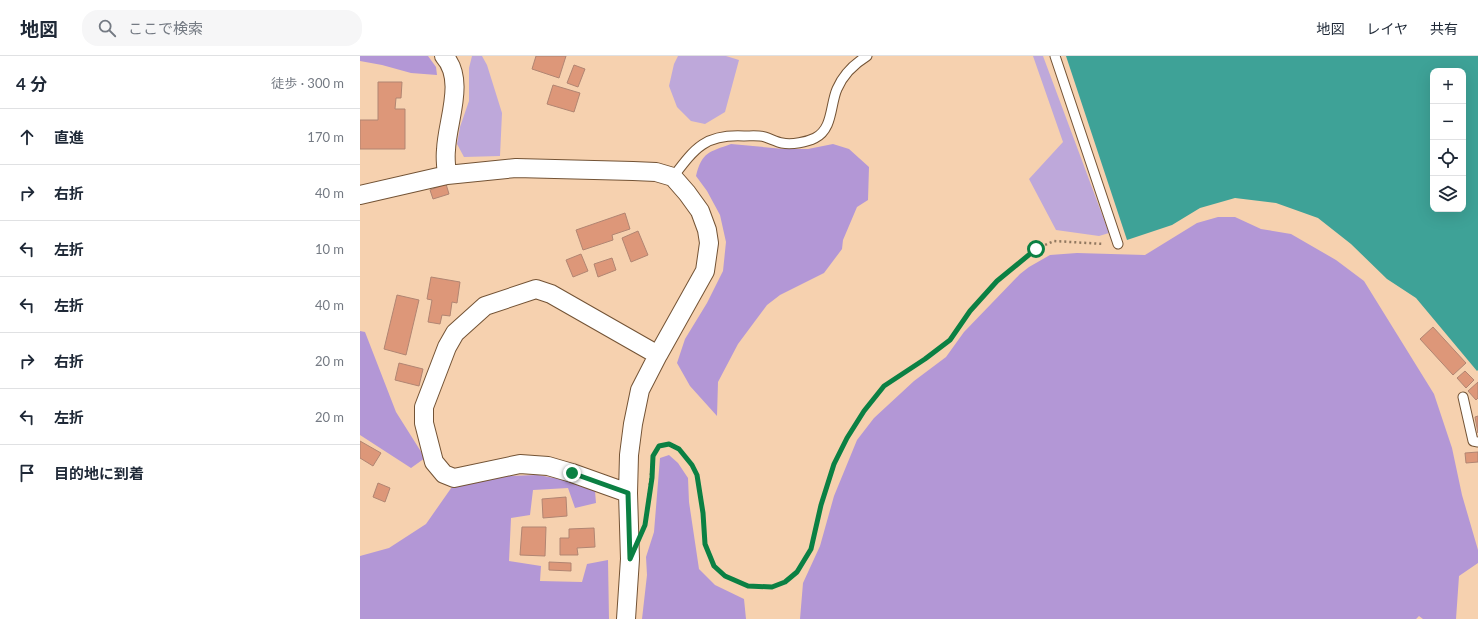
<!DOCTYPE html>
<html lang="ja">
<head>
<meta charset="utf-8">
<style>
  :root { --surface:#fff; --page:#f6f6f7; --text:#1f2937; --muted:#747a83; --line:#e0e1e3 }
  body { margin:0; font-family:Lato,"Noto Sans JP",sans-serif; background:var(--page); color:var(--text) }
  .controls { position:absolute; right:12px; top:12px; display:grid; overflow:hidden; border-radius:8px; box-shadow:0 4px 16px #0002 }
  .controls button { width:36px; height:36px; display:grid; place-items:center; padding:0; border:0; border-bottom:1px solid var(--line); background:var(--surface); color:var(--text); font:20px sans-serif }
  .stop { position:absolute; width:12px; height:12px; margin:-9px; border:3px solid #0b8043; border-radius:50%; background:#fff }
  .stop.end { background:#0b8043; border-color:#fff; box-shadow:0 1px 4px #0008 }
  .list { margin:0; padding:0; list-style:none }
  h2 { display:flex; justify-content:space-between; align-items:center; height:52px; margin:0; padding:0 16px; font-size:17px }
  h2 small { font-size:13px; font-weight:400; color:var(--muted) }
  .list li { display:grid; grid-template-columns:26px 1fr auto; gap:12px; align-items:center; box-sizing:border-box; height:56px; padding:0 16px; border-top:1px solid var(--line) }
  .list b { display:block; font-size:15px; white-space:nowrap }
  .list em { font-size:13px; font-style:normal; color:var(--muted) }
  .icon { flex:none; width:22px; height:22px; fill:none; stroke:currentColor; stroke-width:2; stroke-linecap:round; stroke-linejoin:round }
  .map { position:relative; flex:none; width:1118px; height:563px; overflow:hidden }
  header { display:flex; align-items:center; gap:24px; box-sizing:border-box; height:56px; padding:0 20px; background:var(--surface); border-bottom:1px solid var(--line) }
  header strong { font-size:19px }
  nav { display:flex; gap:22px; margin-inline-start:auto; font-size:14px }
  .search { width:280px; height:36px; background:var(--page); display:flex; align-items:center; gap:10px; box-sizing:border-box; padding:0 14px; border-radius:16px; color:var(--muted); font-size:15px }
  main { display:flex }
  aside { flex:1; background:var(--surface) }
  .map>svg:first-child { display:block }
</style>
</head>
<body>
<header>
<strong>地図</strong>
<div class="search"><svg class="icon" aria-label="search" viewBox="0 0 24 24"><circle cx="10" cy="10" r="6"/><path d="M15 15l6 6"/></svg>ここで検索</div>
<nav><a>地図</a><a>レイヤ</a><a>共有</a></nav>
</header>
<main>
<aside>
<h2>4 分<small>徒歩 · 300 m</small></h2>
<ul class="list">
<li><svg class="icon" aria-label="ahead" viewBox="0 0 24 24"><path d="M12 20V5M6 11l6-6 6 6"/></svg><div><b>直進</b></div><em>170 m</em></li>
<li><svg class="icon" aria-label="right" viewBox="0 0 24 24"><path d="M7 20v-9h11M14 6l5 5-5 5"/></svg><div><b>右折</b></div><em>40 m</em></li>
<li><svg class="icon" aria-label="left" viewBox="0 0 24 24"><path d="M17 20v-9H6M10 6l-5 5 5 5"/></svg><div><b>左折</b></div><em>10 m</em></li>
<li><svg class="icon" aria-label="left" viewBox="0 0 24 24"><path d="M17 20v-9H6M10 6l-5 5 5 5"/></svg><div><b>左折</b></div><em>40 m</em></li>
<li><svg class="icon" aria-label="right" viewBox="0 0 24 24"><path d="M7 20v-9h11M14 6l5 5-5 5"/></svg><div><b>右折</b></div><em>20 m</em></li>
<li><svg class="icon" aria-label="left" viewBox="0 0 24 24"><path d="M17 20v-9H6M10 6l-5 5 5 5"/></svg><div><b>左折</b></div><em>20 m</em></li>
<li><svg class="icon" aria-label="arrive" viewBox="0 0 24 24"><path d="M6 21V4h12l-3 4 3 4H6"/></svg><div><b>目的地に到着</b></div></li>
</ul>
</aside>
<div class="map">
<svg width="1118" height="563" viewBox="0 0 1118 563">
  <rect width="100%" height="100%" fill="#f6d1af"/>
  <!-- green -->
  <path fill="#bea8da" d="M112 0H122L127 9 142 57 140 100 104 101 97 88 100 71 109 45V12Z
    M318 0H366L379 4 365 56 345 68 331 65 317 51 309 30 314 8Z
    M673 0H683L749 177 739 180 696 174 669 123 703 86Z"/>
  <!-- forest -->
  <path fill="#b397d6" d="M0 0H68L76 11 77 19 51 17 22 9 0 5Z
    M371 88 424 93H448L473 88 489 93 509 111 508 144 497 151 483 184 482 193 464 217 420 239 407 249 378 288 358 326 357 360 330 330 317 307 325 283 347 247 363 215 366 186 360 159 347 135 336 120C342 96 349 96 371 88Z
    M858 161H875L901 173 931 178 976 204 1004 225 1074 338 1092 392 1102 439 1118 494V507L1099 520 1096 563H1063L1059 560 1056 563H440L443 527 460 490 474 440 497 384 514 362 554 325 586 301 604 276 660 218 669 211 690 199 717 197 785 199 837 167Z
    M0 275 5 276 36 356 65 402 51 412 0 379Z
    M309 399 318 407 328 422 329 446 339 513 355 529 384 543 386 563H282L287 519 286 501 294 476 300 402Z
    M178 419 211 425 235 435 236 447 215 452 208 432 173 434 170 459 151 462 149 505 181 510 180 525 222 526 227 508 248 504 249 563H0V500L29 492 66 468 94 428 147 420Z"/>
  <!-- water -->
  <path fill="#3ea297" fill-rule="evenodd" d="M706 0H1118V314L1117 315 1056 242 1027 223 991 188 958 162 916 147 875 142 840 152 812 169 767 184ZM1073 15H1103V153H1073Z"/>
  <!-- building -->
  <path fill="#dd9779" stroke="#b18572" d="M176 0H206L199 22 172 13Z
    M214 9 225 13 218 31 207 27Z
    M18 26H42L41 42H36L35 53H45V93H0V64H18Z
    M193 29 220 37 214 56 187 48Z
    M86 128 89 138 73 143 70 134Z
    M265 157 270 173 252 179 253 184 223 194 216 174Z
    M278 175 288 199 271 206 262 182Z
    M221 198 228 215 213 221 206 204Z
    M252 202 256 214 238 221 234 208Z
    M71 221 100 226 97 247 92 246 90 260 82 259 80 268 68 266 72 244 67 243Z
    M37 239 59 244 46 299 24 293Z
    M1073 271 1106 307 1093 319 1060 283Z
    M39 307 63 313 59 330 35 324Z
    M1105 315 1114 324 1106 332 1097 322Z
    M1118 326V342L1116 344 1108 335Z
    M1118 360V377L1115 361Z
    M0 385 21 397 13 410 0 402Z
    M1118 396V406L1106 407 1105 397Z
    M18 427 30 432 25 446 13 441Z
    M206 441 207 460 183 462 182 443Z
    M162 471H186L185 500 160 499Z
    M234 472 235 491 217 492 218 499H200V482H209V473Z
    M189 506 211 507V515L189 514Z"/>
  <g fill="none" stroke-linecap="round" stroke-linejoin="round">
    <defs>
      <path id="lane" d="M695 0 758 188
        M313 121C335 92 345 78 384 80 391 80 399 79 405 81 411 83 417 86 422 87 432 89 447 86 455 82 473 73 470 49 477 33 483 19 494 8 507 0
        M1103 341 1113 385 1118 386"/>
      <path id="street" d="M84 0C106 24 87 65 86 94 85 102 86 110 87 119
        M0 139 87 119 156 112 273 115 296 116 313 121 327 137 340 155 347 174 349 187 345 215 298 299 280 334 273 368 269 399 268 437 270 503 266 563
        M268 437 212 417 188 410 160 408 94 422 84 418 74 406 64 367V351L87 291 95 277 125 250 176 233 191 238 298 299"/>
    </defs>
    <!-- lane casing -->
    <use href="#lane" stroke="#735335" stroke-width="11"/>
    <!-- street casing -->
    <use href="#street" stroke="#735335" stroke-width="20"/>
    <!-- path -->
    <path stroke="#917860" stroke-width="2.5" stroke-dasharray="2 3" stroke-linecap="butt" d="M288 444 293 400 299 390 309 388 319 393 332 409 337 419 343 457 345 488 354 510 365 520 388 530 412 531 425 526 437 516 451 493 461 449 475 408 487 382 504 355 525 330 565 303 589 284 610 255 637 225 676 193 694 185 744 188"/>
    <!-- lane -->
    <use href="#lane" stroke="#fff" stroke-width="9"/>
    <!-- street -->
    <use href="#street" stroke="#fff" stroke-width="18"/>
  </g>
  <g fill="none" stroke-linecap="round" stroke-linejoin="round">
    <!-- route -->
    <path stroke="#0b8043" stroke-width="5" d="M212 417 268 437 270 503 285 469 292 422 293 400 299 390 309 388 319 393 332 409 337 419 343 457 345 488 354 510 365 520 388 530 412 531 425 526 437 516 451 493 461 449 474 408 487 382 504 355 524 330 565 303 590 284 610 255 637 225 676 193"/>
  </g>
</svg>
<div class="controls">
<button>+</button>
<button>−</button>
<button><svg class="icon" aria-label="locate" viewBox="0 0 24 24"><circle cx="12" cy="12" r="6"/><path d="M12 2v4M12 18v4M2 12h4M18 12h4"/></svg></button>
<button><svg class="icon" aria-label="layers" viewBox="0 0 24 24"><path d="M12 4l9 5-9 5-9-5zM3 14l9 5 9-5"/></svg></button>
</div>
<div class="stop" style="left:676px;top:193px"></div>
<div class="stop end" style="left:212px;top:417px"></div>
</div>
</main>
</body>
</html>
